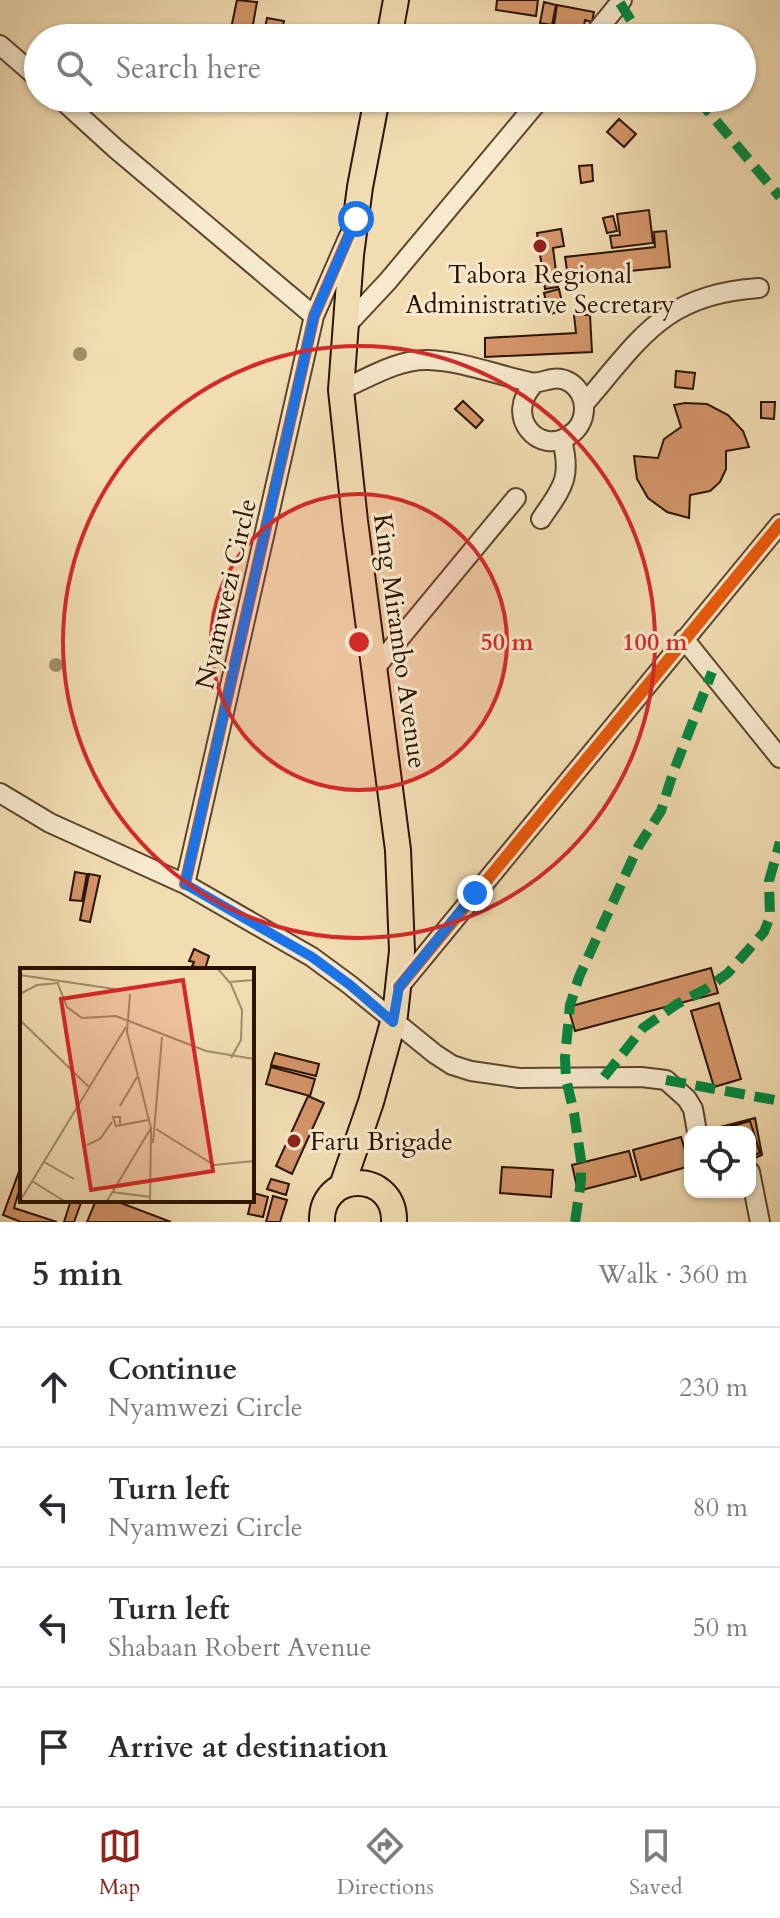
<!DOCTYPE html>
<html lang="en">
<head>
<meta charset="utf-8">
<style>
  :root { --surface:#fff; --page:#f7f7f7; --text:#2b2b33; --muted:#7c7c81; --line:#e1e1e2; --accent:#8f2418 }
  body { margin:0; font-family:Cardo,serif; background:var(--page); color:var(--text) }
  .controls { position:absolute; right:24px; bottom:24px; display:grid; overflow:hidden; border-radius:16px; box-shadow:0 2px 6px #0004 }
  .controls button { width:72px; height:72px; display:grid; place-items:center; padding:0; border:0; border-bottom:2px solid var(--line); background:var(--surface); color:var(--text); font:40px sans-serif }
  .stop { position:absolute; width:24px; height:24px; margin:-18px; border:6px solid #1a73e8; border-radius:50%; background:#fff }
  .stop.end { background:#1a73e8; border-color:#fff; box-shadow:0 2px 8px #0008 }
  .list { margin:0; padding:0; list-style:none }
  h2 { display:flex; justify-content:space-between; align-items:center; height:104px; margin:0; padding:0 32px; font-size:34px }
  h2 small { font-size:26px; font-weight:400; color:var(--muted) }
  .list li { display:grid; grid-template-columns:52px 1fr auto; gap:24px; align-items:center; box-sizing:border-box; height:120px; padding:0 32px; border-top:2px solid var(--line) }
  .list b { display:block; font-size:30px; white-space:nowrap }
  .list p { margin:0; font-size:26px; white-space:nowrap; color:var(--muted) }
  .list em { font-size:26px; font-style:normal; color:var(--muted) }
  .icon { flex:none; width:44px; height:44px; fill:none; stroke:currentColor; stroke-width:2; stroke-linecap:round; stroke-linejoin:round }
  .map { position:relative; flex:none; width:780px; height:1222px; overflow:hidden }
  .search { position:absolute; background:var(--surface); box-shadow:0 2px 6px #0004; left:24px; right:24px; top:24px; height:88px; display:flex; align-items:center; gap:20px; box-sizing:border-box; padding:0 28px; border-radius:44px; color:var(--muted); font-size:30px }
  .sheet { height:584px; background:var(--surface) }
  nav { display:flex; justify-content:space-around; align-items:center; box-sizing:border-box; height:112px; border-top:2px solid var(--line); background:var(--surface); font-size:22px; color:var(--muted) }
  nav a { display:grid; justify-items:center; gap:4px }
  nav .on { color:var(--accent) }
  .map>svg:first-child { display:block }
</style>
</head>
<body>
<div class="map">
<svg width="780" height="1222" viewBox="0 0 780 1222">
  <rect width="100%" height="100%" fill="#f2ddb2"/>
  <filter id="stains"><feTurbulence type="fractalNoise" baseFrequency=".0025" numOctaves="4"/><feColorMatrix values="0 0 0 0 .2 0 0 0 0 .09 0 0 0 0 .02 0 0 0 .5 -.17"/></filter>
  <radialGradient id="worn" r=".72"><stop offset=".6" stop-color="#630" stop-opacity="0"/><stop offset="1" stop-color="#630" stop-opacity=".3"/></radialGradient>
  <!-- building -->
  <path fill="#d49569" stroke="#2a1200" stroke-width="2" d="M237 0 257 2 252 30 264 33 267 18 284 21 280 38H229Z
    M497 0H538L536 16 496 10Z
    M544 2 556 5 552 25 540 23Z
    M557 5 594 12 592 22 585 20 583 30 554 25Z
    M533 30 565 35V38H531Z
    M619 119 636 134 624 147 607 132Z
    M592 165 593 181 581 183 579 166Z
    M649 210 653 243 612 248 610 236 620 235 617 214Z
    M613 216 617 231 607 233 603 218Z
    M561 229 564 246 553 248 558 287 545 289 537 233Z
    M666 231 670 267 568 277 565 257 655 247 654 232Z
    M559 289 564 311 549 314 544 293Z
    M574 315H590L592 352 485 357V338L576 333Z
    M676 371 695 373 693 389 675 387Z
    M463 401 483 420 476 428 455 409Z
    M761 402H775L774 419 761 418Z
    M685 403 707 404 728 415 743 431 749 447 726 451V469L720 482 710 491 690 495 689 518 667 512 648 498 637 479 634 456 658 458 664 439 681 427 674 405Z
    M75 872 87 874 82 901 70 900Z
    M89 874 100 876 90 922 80 920Z
    M194 949 209 956 205 969 192 966 194 962 189 961Z
    M711 968 718 993 575 1031 568 1007Z
    M719 1003 741 1079 714 1087 691 1011Z
    M275 1053 319 1064 316 1076 271 1065Z
    M271 1067 315 1079 310 1096 266 1084Z
    M308 1096 324 1103 292 1174 276 1166Z
    M755 1118 762 1155 750 1160V1132H701Z
    M750 1121 760 1153 750 1156V1132H711Z
    M681 1137 690 1166 641 1180 633 1150Z
    M629 1151 636 1176 578 1191 572 1165Z
    M502 1167 553 1170 551 1197 500 1193Z
    M20 1169 22 1181 14 1208 57 1222H21L3 1215Z
    M271 1179 289 1184 286 1195 267 1189Z
    M253 1193 268 1197 263 1217 248 1214Z
    M273 1196 287 1200 280 1222H266Z
    M71 1200H82L74 1222H64Z
    M96 1200H113L171 1222H87Z"/>
  <g fill="none" stroke-linecap="round" stroke-linejoin="round">
    <defs>
      <path id="minor" d="M591 38 622 0
        M0 45 38 78
        M60 98 116 149 314 316
        M344 328 388 281 541 98
        M341 390C368 378 398 359 428 360 463 361 496 375 530 382 544 385 554 372 571 383 589 396 588 423 570 435 539 457 503 416 534 384
        M584 404C641 338 664 294 759 288
        M541 519C562 488 572 479 562 440
        M684 639 780 758
        M376 667 516 498
        M0 793 50 823 185 884 312 957 350 985 435 1054 452 1065 471 1071 519 1078 641 1077 666 1080 687 1099 693 1109 697 1132
        M185 884 314 316 349 236
        M399 987 780 524
        M750 1172 760 1222"/>
      <path id="major" d="M389 38 396 0
        M342 1186 371 1102 395 1015 402 951 398 850 355 521 341 390 351 255 360 187 377 98
        M322 1222C320 1170 396 1170 394 1222"/>
    </defs>
    <!-- minor casing -->
    <use href="#minor" stroke="#5c452c" stroke-width="22"/>
    <!-- major casing -->
    <use href="#major" stroke="#2a1200" stroke-width="28"/>
    <!-- minor -->
    <use href="#minor" stroke="#f7e9cd" stroke-width="18"/>
    <!-- major -->
    <use href="#major" stroke="#f2ddb2" stroke-width="24"/>
    <!-- quiet -->
    <path stroke="#00873e" stroke-width="10" stroke-dasharray="20 10" stroke-linecap="butt" d="M620 3 642 38
      M697 98 780 197
      M604 1077 643 1028 677 1004 706 989 728 973 764 932 770 917 769 881 780 842
      M666 1080 780 1101
      M575 1222 581 1181V1160L574 1113 566 1079 565 1058 570 1005 579 977 638 847 661 811 673 773 712 672"/>
    <defs>
      <path id="cycleway" d="M185 884 314 316 356 219
        M399 987 780 524"/>
    </defs>
    <!-- cycleway casing -->
    <use href="#cycleway" stroke="#f7e9cd" stroke-width="17"/>
    <!-- cycleway -->
    <use href="#cycleway" stroke="#e8590c" stroke-width="12"/>
  </g>
  <!-- trees -->
  <g fill="#a08f6c">
    <circle cx="80" cy="354" r="7"/>
    <circle cx="56" cy="665" r="7"/>
  </g>
  <g fill="none" stroke-linecap="round" stroke-linejoin="round">
    <!-- route -->
    <path stroke="#1a73e8" stroke-width="10" d="M356 219 314 316 185 884 312 957 350 985 393 1022 399 987 475 893"/>
  </g>
  <!-- distance rings -->
  <circle cx="359" cy="642" r="148" fill="#d62828" fill-opacity=".12"/>
  <g fill="none" stroke="#d62828" stroke-width="4">
    <circle cx="359" cy="642" r="148"/>
    <circle cx="359" cy="642" r="296"/>
  </g>
  <!-- markers -->
  <g fill="#8f2418" stroke="#f7e9cd" stroke-width="3">
    <circle cx="540" cy="246" r="8"/>
    <circle cx="294" cy="1141" r="8"/>
  </g>
  <g text-anchor="middle" dominant-baseline="central" stroke-width="6" stroke-linejoin="round" paint-order="stroke">
    <!-- poi labels -->
    <g font-size="26" fill="#2a1200" stroke="#f7e9cd">
      <text x="540" y="274">Tabora Regional<tspan x="540" dy="30">Administrative Secretary</tspan></text>
      <text x="310" y="1141" text-anchor="start">Faru Brigade</text>
    </g>
    <!-- street labels -->
    <g font-size="26" fill="#2a1200" stroke="#f7e9cd">
      <text transform="translate(226 594) rotate(-77)">Nyamwezi Circle</text>
      <text transform="translate(400 641) rotate(82)">King Mirambo Avenue</text>
    </g>
  </g>
  <!-- overview -->
  <g transform="translate(20 968)">
    <rect width="234" height="234" fill="#f2ddb2"/>
    <path fill="none" stroke="#a28c6b" stroke-width="2" d="M198 1 211 16 222 42 221 72 211 90M0 7 101 22M209 14 234 12M38 16 47 39 62 50 96 48 186 83 234 91M0 26 17 17 39 15M110 26 107 64 131 160 130 233M0 52 70 120M100 138 117 109M100 156V149H93L96 158 128 152M136 161 194 197 234 193M133 175 142 69M67 177 80 171 92 154M24 194 54 211M12 213 44 233M92 224 131 229M0 233 106 59M87 233 131 160"/>
    <path fill="#d62828" fill-opacity="0.15" stroke="#d62828" stroke-width="4" d="M163 12 193 203 71 222 41 31Z"/>
    <rect width="234" height="234" fill="none" stroke="#2a1200" stroke-width="4"/>
  </g>
  <circle cx="359" cy="642" r="12" fill="#d62828" stroke="#f7e9cd" stroke-width="4"/>
  <g font-size="24" text-anchor="middle" font-weight="bold" fill="#d62828" stroke="#f7e9cd" stroke-width="6" stroke-linejoin="round" paint-order="stroke">
    <text x="507" y="650">50 m</text>
    <text x="655" y="650">100 m</text>
  </g>
  <rect width="100%" height="100%" filter="url(#stains)"/>
  <rect width="100%" height="100%" fill="url(#worn)"/>
</svg>
<div class="controls">
<button><svg class="icon" aria-label="locate" viewBox="0 0 24 24"><circle cx="12" cy="12" r="6"/><path d="M12 2v4M12 18v4M2 12h4M18 12h4"/></svg></button>
</div>
<div class="stop" style="left:356px;top:219px"></div>
<div class="stop end" style="left:475px;top:893px"></div>
<div class="search"><svg class="icon" aria-label="search" viewBox="0 0 24 24"><circle cx="10" cy="10" r="6"/><path d="M15 15l6 6"/></svg>Search here</div>
</div>
<section class="sheet">
<h2>5 min<small>Walk · 360 m</small></h2>
<ul class="list">
<li><svg class="icon" aria-label="ahead" viewBox="0 0 24 24"><path d="M12 20V5M6 11l6-6 6 6"/></svg><div><b>Continue</b><p>Nyamwezi Circle</p></div><em>230 m</em></li>
<li><svg class="icon" aria-label="left" viewBox="0 0 24 24"><path d="M17 20v-9H6M10 6l-5 5 5 5"/></svg><div><b>Turn left</b><p>Nyamwezi Circle</p></div><em>80 m</em></li>
<li><svg class="icon" aria-label="left" viewBox="0 0 24 24"><path d="M17 20v-9H6M10 6l-5 5 5 5"/></svg><div><b>Turn left</b><p>Shabaan Robert Avenue</p></div><em>50 m</em></li>
<li><svg class="icon" aria-label="arrive" viewBox="0 0 24 24"><path d="M6 21V4h12l-3 4 3 4H6"/></svg><div><b>Arrive at destination</b></div></li>
</ul>
</section>
<nav>
<a class="on"><svg class="icon" aria-label="map" viewBox="0 0 24 24"><path d="M3 6l6-2 6 2 6-2v14l-6 2-6-2-6 2zM9 4v14M15 6v14"/></svg>Map</a>
<a><svg class="icon" aria-label="directions" viewBox="0 0 24 24"><path d="M12 3l9 9-9 9-9-9zM9 14v-3h6M13 9l2 2-2 2"/></svg>Directions</a>
<a><svg class="icon" aria-label="saved" viewBox="0 0 24 24"><path d="M7 4h10v16l-5-4-5 4z"/></svg>Saved</a>
</nav>
</body>
</html>
